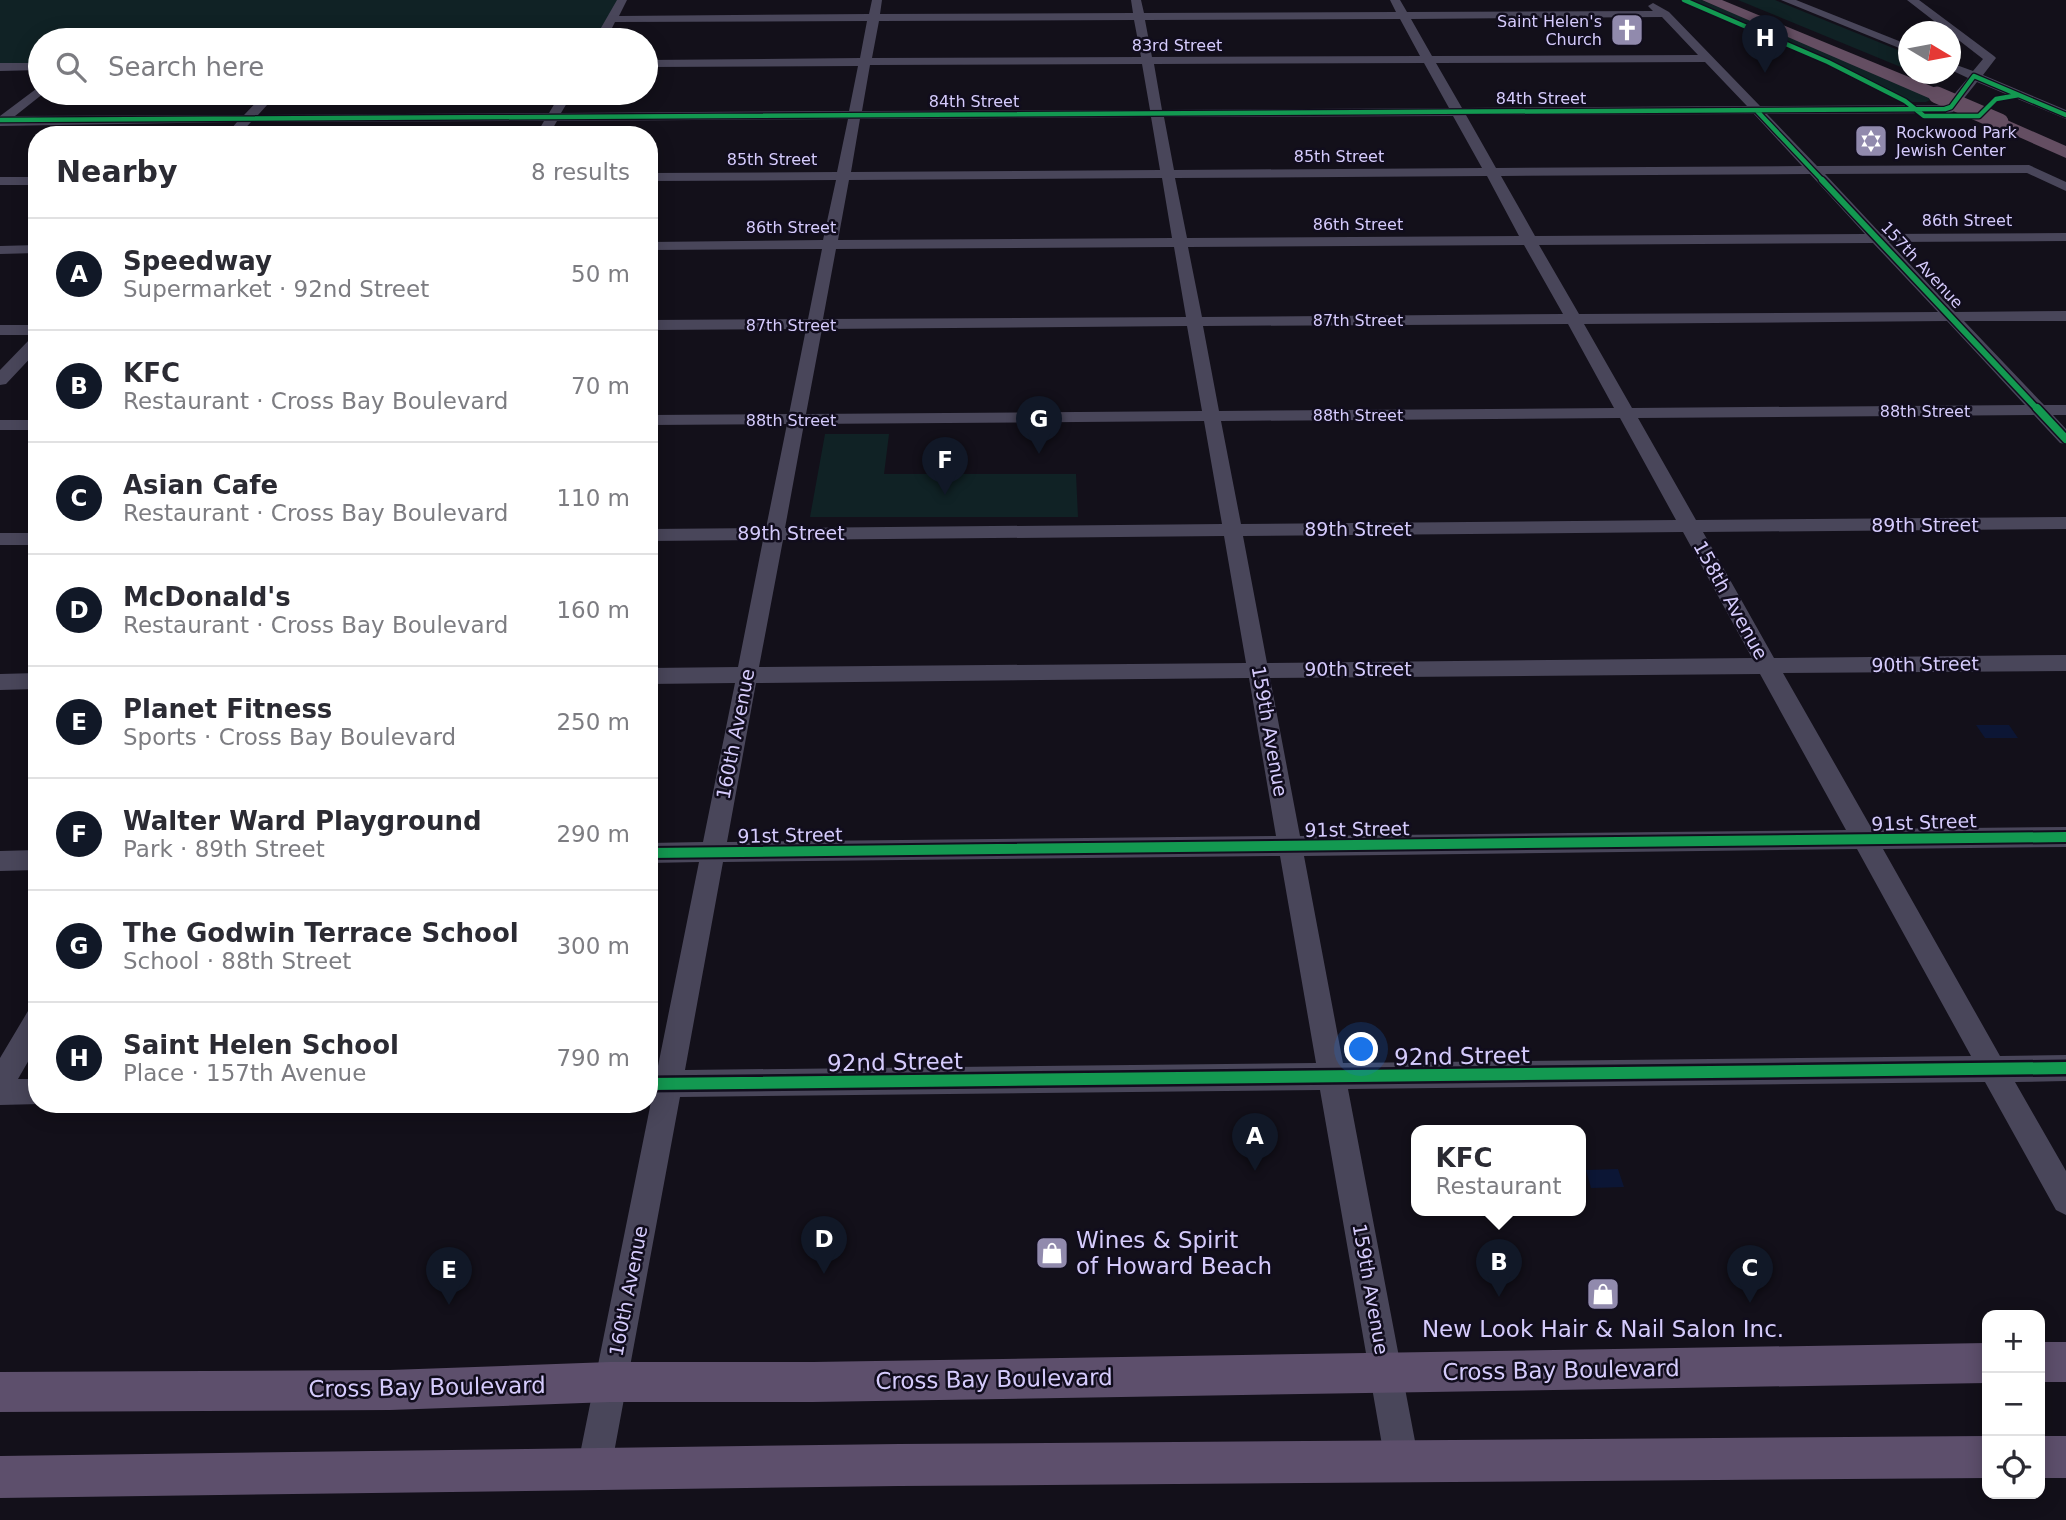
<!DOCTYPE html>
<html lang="en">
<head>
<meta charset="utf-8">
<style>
  :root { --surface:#fff; --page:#f2f2f3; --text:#2b2b33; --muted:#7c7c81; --line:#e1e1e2; --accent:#111827 }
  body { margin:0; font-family:"DejaVu Sans",sans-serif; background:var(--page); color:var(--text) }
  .controls { position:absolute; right:21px; bottom:21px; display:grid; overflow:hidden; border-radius:14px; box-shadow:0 4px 18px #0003 }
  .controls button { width:63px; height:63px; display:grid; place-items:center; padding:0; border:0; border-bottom:2px solid var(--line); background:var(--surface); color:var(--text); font:35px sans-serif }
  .compass { position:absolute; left:1898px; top:21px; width:63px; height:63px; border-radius:50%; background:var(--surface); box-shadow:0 4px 18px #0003; rotate:100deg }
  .you { position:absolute; left:1362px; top:1050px; width:24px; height:24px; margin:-18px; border:5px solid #fff; border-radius:50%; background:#1a73e8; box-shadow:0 0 0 10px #1a73e833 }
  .badge { display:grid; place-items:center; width:46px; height:46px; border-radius:50%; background:var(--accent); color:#fff; font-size:23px; font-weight:700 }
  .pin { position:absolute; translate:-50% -58px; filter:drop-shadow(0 2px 4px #0008) }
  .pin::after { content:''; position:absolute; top:37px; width:24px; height:21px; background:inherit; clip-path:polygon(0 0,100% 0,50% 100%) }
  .popup { position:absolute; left:1411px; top:1125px; width:175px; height:91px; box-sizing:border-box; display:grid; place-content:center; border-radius:14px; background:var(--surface); filter:drop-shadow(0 2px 5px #0005); font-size:23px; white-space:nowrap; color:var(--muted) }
  .popup b { font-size:26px; color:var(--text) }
  .popup::after { content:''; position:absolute; left:50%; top:100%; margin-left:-14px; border:14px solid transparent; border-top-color:var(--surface) }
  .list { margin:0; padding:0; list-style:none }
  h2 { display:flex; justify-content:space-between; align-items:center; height:91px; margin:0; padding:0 28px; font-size:30px }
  h2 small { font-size:23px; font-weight:400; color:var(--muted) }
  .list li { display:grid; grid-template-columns:46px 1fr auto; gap:21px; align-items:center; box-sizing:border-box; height:112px; padding:0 28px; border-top:2px solid var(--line) }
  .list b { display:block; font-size:26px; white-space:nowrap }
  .list p { margin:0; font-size:23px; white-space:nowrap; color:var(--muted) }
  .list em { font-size:23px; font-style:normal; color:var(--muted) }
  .icon { flex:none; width:38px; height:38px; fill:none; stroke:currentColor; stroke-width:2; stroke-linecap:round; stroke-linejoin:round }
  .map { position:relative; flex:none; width:2066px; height:1520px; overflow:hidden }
  .search { position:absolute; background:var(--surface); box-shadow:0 4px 18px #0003; left:28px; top:28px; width:630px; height:77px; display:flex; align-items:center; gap:18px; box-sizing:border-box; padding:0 24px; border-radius:38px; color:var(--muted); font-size:26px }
  .panel { position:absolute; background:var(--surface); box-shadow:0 4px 18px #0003; left:28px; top:126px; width:630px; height:987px; border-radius:28px }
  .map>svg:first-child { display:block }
</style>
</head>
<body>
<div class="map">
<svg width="2066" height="1520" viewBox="0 0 2066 1520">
  <rect width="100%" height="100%" fill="#13101a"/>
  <!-- green -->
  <path fill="#102225" d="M0 0H622L600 40H40V67H0Z
    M1688 0H1701L1805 42 1934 98 1926 102H1909L1786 40Z
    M1738 0H1775L1908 54V70Z
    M825 434H889L884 474H1076L1078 517H810Z"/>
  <!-- water -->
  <path fill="#0c1635" d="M1976 725H2009L2018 738H1985Z
    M1618 1169 1624 1187 1591 1188 1586 1170Z"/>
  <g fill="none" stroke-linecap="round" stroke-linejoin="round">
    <!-- minor -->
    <path fill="#49465a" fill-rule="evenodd" d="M617 0H627L619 16 869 14 872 0H882L880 14 1133 13 1131 0H1141L1144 13 1396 12 1390 0H1400L1407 12 1653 11 1648 6 1653 3 1669 12 1760 106 1945 105 1968 78 1951 70V63L1973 71 1983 59 1907 0H1919L1994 56 1996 58 1983 75 2066 110V119L1977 82 1953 112 1949 113 1767 114 1817 166 2029 165 2066 182V191L2027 173 1825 174 1881 234 2066 233V241L1889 242 1955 312 2066 311V321H1964L2044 405H2066V415H2053L2066 429V444L2060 443 2034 415 1638 418 1696 520 2066 517V529L1703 532 1774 658 2066 655V671L1783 673 1872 829 2066 827V847L1883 849 2000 1056 2066 1055V1081L2015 1082 2066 1171V1215L2056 1210 1985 1082 1348 1089 1419 1462 1414 1474 1402 1479 1390 1474 1385 1462 1320 1090 680 1097 611 1469 606 1481 594 1486 582 1481 577 1469 652 1097H649V1071H657L699 862 649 863V843L703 842 735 683 649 684V668L738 667 763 540 649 541V529L766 528 787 424 649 425V415L789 414 806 329 649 330V320L808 319 822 249 649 250V242L823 240 836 180 649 181V173L837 172 848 119 557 121 549 135H536L544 121 251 122 239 135H226L237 122 0 126V116L40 86V93H44L15 116 244 115 265 93H278L258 115 549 113 561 93H573L561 113 849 111 858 66 646 67V60L860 58 867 21 615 22 606 40H594ZM1662 17 1698 55 1432 56 1411 19ZM1400 19 1420 56 1152 57 1145 20ZM1134 20 1141 57 872 58 879 21ZM1705 62 1747 106 1462 108 1436 63ZM1424 63 1449 108 1162 110 1154 64ZM1142 64 1150 110 862 111 870 65ZM1754 114 1802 166 1496 168 1466 115ZM1453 116 1482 168 1174 170 1164 117ZM1151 117 1160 170 851 172 860 119ZM1810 174 1865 234 1535 236 1501 176ZM1487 176 1519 236 1187 238 1175 178ZM1162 178 1172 238 838 240 849 180ZM1873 243 1938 312 1579 314 1539 245ZM1524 245 1563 314 1202 317 1188 247ZM1174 247 1186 317 823 319 836 249ZM1947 321 2025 405 1632 408 1584 324ZM1568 324 1614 408 1219 411 1203 326ZM1187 326 1202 411 806 414 822 329ZM1620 418 1676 520 1241 524 1221 421ZM1204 421 1222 524 785 528 804 424ZM1683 532 1752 658 1267 663 1243 536ZM1224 536 1246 663 759 667 783 540ZM1760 674 1846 830 1300 836 1270 678ZM1249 678 1276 836 727 842 756 683ZM1857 849 1971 1056 1343 1063 1304 856ZM1280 856 1316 1063 685 1070 723 862Z
      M1781 0H1796L1909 45V52Z
      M0 63H40V70L0 71Z
      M0 177H37V185H0Z
      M37 245V253L0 254V246Z
      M0 325H37V335H0Z
      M37 336V351L6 384 0 385V370L31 338Z
      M0 420H37V430H0Z
      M0 533H37V545H0Z
      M37 673V689L0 690V674Z
      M37 850V870L0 871V851Z
      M37 1008V1046L18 1079H37V1104H40L0 1105V1058L28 1011Z"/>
    <!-- major -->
    <path fill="#5d4f6c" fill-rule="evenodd" d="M2040 1342H2066V1382H2040Z
      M1987 1343V1383L813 1402H610L390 1410 0 1412V1372L390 1370 610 1362H813Z
      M1987 1436V1478L899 1486 0 1498V1456L899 1444Z
      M2040 1436H2066V1478H2040Z"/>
    <!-- highway -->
    <path fill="#644e62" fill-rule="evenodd" d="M1702 0H1722L1943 91 1946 95 1943 99H1931Z
      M2000 117 2066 146V158L1994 126 1991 122 1994 118Z"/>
    <!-- highway-bridge -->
    <path stroke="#644e62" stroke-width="17" d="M1937 95 2000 122"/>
    <defs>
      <path id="cycleway-far4" d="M1684 0 1828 62 1905 101 1924 116H1979L1996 99 2019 95
        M1757 111 1823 181
        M0 120 1945 109 1951 107 1974 76 2066 115"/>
      <path id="cycleway-far3" d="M1822 180 2038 410"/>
      <path id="cycleway-far2" d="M2037 408 2066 439"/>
      <path id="cycleway-far1" d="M649 853 2066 837"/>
      <path id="cycleway" d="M649 1084 2066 1068"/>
    </defs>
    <!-- cycleway-far4 casing -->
    <use href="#cycleway-far4" stroke="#110d1d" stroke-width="7"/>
    <!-- cycleway-far3 casing -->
    <use href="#cycleway-far3" stroke="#110d1d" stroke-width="9"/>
    <!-- cycleway-far2 casing -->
    <use href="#cycleway-far2" stroke="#110d1d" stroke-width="11"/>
    <!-- cycleway-far1 casing -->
    <use href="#cycleway-far1" stroke="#110d1d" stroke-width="14"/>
    <!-- cycleway casing -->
    <use href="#cycleway" stroke="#110d1d" stroke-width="17"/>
    <!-- cycleway-far4 -->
    <use href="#cycleway-far4" stroke="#139951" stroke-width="4.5"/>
    <!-- cycleway-far3 -->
    <use href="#cycleway-far3" stroke="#139951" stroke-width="6"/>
    <!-- cycleway-far2 -->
    <use href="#cycleway-far2" stroke="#139951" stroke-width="8"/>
    <!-- cycleway-far1 -->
    <use href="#cycleway-far1" stroke="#139951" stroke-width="10"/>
    <!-- cycleway -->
    <use href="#cycleway" stroke="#139951" stroke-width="12"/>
  </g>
  <!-- icons -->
  <defs>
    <symbol id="church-square" viewBox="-11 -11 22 22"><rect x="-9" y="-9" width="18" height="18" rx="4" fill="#918aad" stroke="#110d1d"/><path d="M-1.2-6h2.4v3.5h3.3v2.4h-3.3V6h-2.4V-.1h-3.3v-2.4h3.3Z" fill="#fff"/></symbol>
    <symbol id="synagogue-square" viewBox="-11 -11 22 22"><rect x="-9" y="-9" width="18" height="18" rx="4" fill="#918aad" stroke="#110d1d"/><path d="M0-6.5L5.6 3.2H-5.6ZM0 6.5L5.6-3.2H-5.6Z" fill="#fff"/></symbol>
    <symbol id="shop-square" viewBox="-11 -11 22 22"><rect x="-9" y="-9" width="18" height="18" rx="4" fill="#918aad" stroke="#110d1d"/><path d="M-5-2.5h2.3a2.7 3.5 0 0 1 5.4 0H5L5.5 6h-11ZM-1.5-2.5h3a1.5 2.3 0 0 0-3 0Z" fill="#fff"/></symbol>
  </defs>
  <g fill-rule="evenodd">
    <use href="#church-square" x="1608" y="11" width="38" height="38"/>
    <use href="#synagogue-square" x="1852" y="122" width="38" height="38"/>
    <use href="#shop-square" x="1033" y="1234" width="38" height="38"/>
    <use href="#shop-square" x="1584" y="1275" width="38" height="38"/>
  </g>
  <g text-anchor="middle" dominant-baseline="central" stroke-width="5" stroke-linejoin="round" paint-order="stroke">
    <!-- far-poi labels -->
    <g font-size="16" fill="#d5cbfc" stroke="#110d1d" text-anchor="end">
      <text x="1602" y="21">Saint Helen's<tspan x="1602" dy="18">Church</tspan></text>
      <text x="1896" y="132" text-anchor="start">Rockwood Park<tspan x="1896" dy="18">Jewish Center</tspan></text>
    </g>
    <!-- far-street labels -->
    <g font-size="16" fill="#d5cbfc" stroke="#110d1d">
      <text x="1177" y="45">83rd Street</text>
      <text x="1541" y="98">84th Street</text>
      <text x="974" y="101">84th Street</text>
      <text x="1339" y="156">85th Street</text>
      <text x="772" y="159">85th Street</text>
      <text x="1967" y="220">86th Street</text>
      <text x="1358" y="224">86th Street</text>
      <text x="791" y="227">86th Street</text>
      <text transform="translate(1922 265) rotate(47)">157th Avenue</text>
      <text x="1358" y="320">87th Street</text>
      <text x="791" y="325">87th Street</text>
      <text x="1925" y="411">88th Street</text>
      <text x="1358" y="415">88th Street</text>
      <text x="791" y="420">88th Street</text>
    </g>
    <!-- street labels -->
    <g font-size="19" fill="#d5cbfc" stroke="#110d1d">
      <text x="1925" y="525">89th Street</text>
      <text x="1358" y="529">89th Street</text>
      <text x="791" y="533">89th Street</text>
      <text transform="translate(1731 600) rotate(61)">158th Avenue</text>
      <text transform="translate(1925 664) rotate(-1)">90th Street</text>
      <text x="1358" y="669">90th Street</text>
      <text transform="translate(1270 731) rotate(80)">159th Avenue</text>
      <text transform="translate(735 734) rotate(-79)">160th Avenue</text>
      <text transform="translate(1924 822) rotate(-2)">91st Street</text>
      <text transform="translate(1357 829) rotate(-1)">91st Street</text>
      <text transform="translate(790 835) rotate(-1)">91st Street</text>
      <text transform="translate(1371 1289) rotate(80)">159th Avenue</text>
      <text transform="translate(628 1291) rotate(-79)">160th Avenue</text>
    </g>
    <!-- near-street labels -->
    <g font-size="23" fill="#d5cbfc" stroke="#110d1d">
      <text transform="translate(1462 1056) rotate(-1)">92nd Street</text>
      <text transform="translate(895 1062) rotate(-1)">92nd Street</text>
      <text transform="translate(1561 1370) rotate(-1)">Cross Bay Boulevard</text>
      <text transform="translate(994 1379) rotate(-1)">Cross Bay Boulevard</text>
      <text transform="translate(427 1387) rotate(-1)">Cross Bay Boulevard</text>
    </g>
    <!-- near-poi labels -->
    <g font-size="23" fill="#d5cbfc" stroke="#110d1d" text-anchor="start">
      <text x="1076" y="1240">Wines &amp; Spirit<tspan x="1076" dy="26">of Howard Beach</tspan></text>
      <text x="1603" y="1329" text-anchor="middle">New Look Hair &amp; Nail Salon Inc.</text>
    </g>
  </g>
</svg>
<div class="controls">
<button>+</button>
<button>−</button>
<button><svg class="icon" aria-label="locate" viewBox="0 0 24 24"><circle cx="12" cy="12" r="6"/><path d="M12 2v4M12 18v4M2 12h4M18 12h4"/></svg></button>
</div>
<svg class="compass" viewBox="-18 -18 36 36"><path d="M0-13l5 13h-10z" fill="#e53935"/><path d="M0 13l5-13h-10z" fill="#7c7c81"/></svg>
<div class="you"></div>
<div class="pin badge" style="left:1255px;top:1171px">A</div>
<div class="pin badge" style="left:1499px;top:1297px">B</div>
<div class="popup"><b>KFC</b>Restaurant</div>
<div class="pin badge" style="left:1750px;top:1303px">C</div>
<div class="pin badge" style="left:824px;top:1274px">D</div>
<div class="pin badge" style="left:449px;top:1305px">E</div>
<div class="pin badge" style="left:945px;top:495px">F</div>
<div class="pin badge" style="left:1039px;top:454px">G</div>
<div class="pin badge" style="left:1765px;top:73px">H</div>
<div class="search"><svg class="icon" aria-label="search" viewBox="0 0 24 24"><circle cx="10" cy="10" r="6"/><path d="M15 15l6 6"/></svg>Search here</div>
<section class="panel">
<h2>Nearby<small>8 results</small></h2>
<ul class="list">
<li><span class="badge">A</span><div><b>Speedway</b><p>Supermarket · 92nd Street</p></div><em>50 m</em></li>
<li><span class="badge">B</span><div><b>KFC</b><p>Restaurant · Cross Bay Boulevard</p></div><em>70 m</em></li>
<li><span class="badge">C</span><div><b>Asian Cafe</b><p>Restaurant · Cross Bay Boulevard</p></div><em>110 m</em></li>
<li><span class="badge">D</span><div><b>McDonald's</b><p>Restaurant · Cross Bay Boulevard</p></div><em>160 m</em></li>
<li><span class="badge">E</span><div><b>Planet Fitness</b><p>Sports · Cross Bay Boulevard</p></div><em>250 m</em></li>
<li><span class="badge">F</span><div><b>Walter Ward Playground</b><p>Park · 89th Street</p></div><em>290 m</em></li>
<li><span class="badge">G</span><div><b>The Godwin Terrace School</b><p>School · 88th Street</p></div><em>300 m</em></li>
<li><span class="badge">H</span><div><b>Saint Helen School</b><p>Place · 157th Avenue</p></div><em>790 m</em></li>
</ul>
</section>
</div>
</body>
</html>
